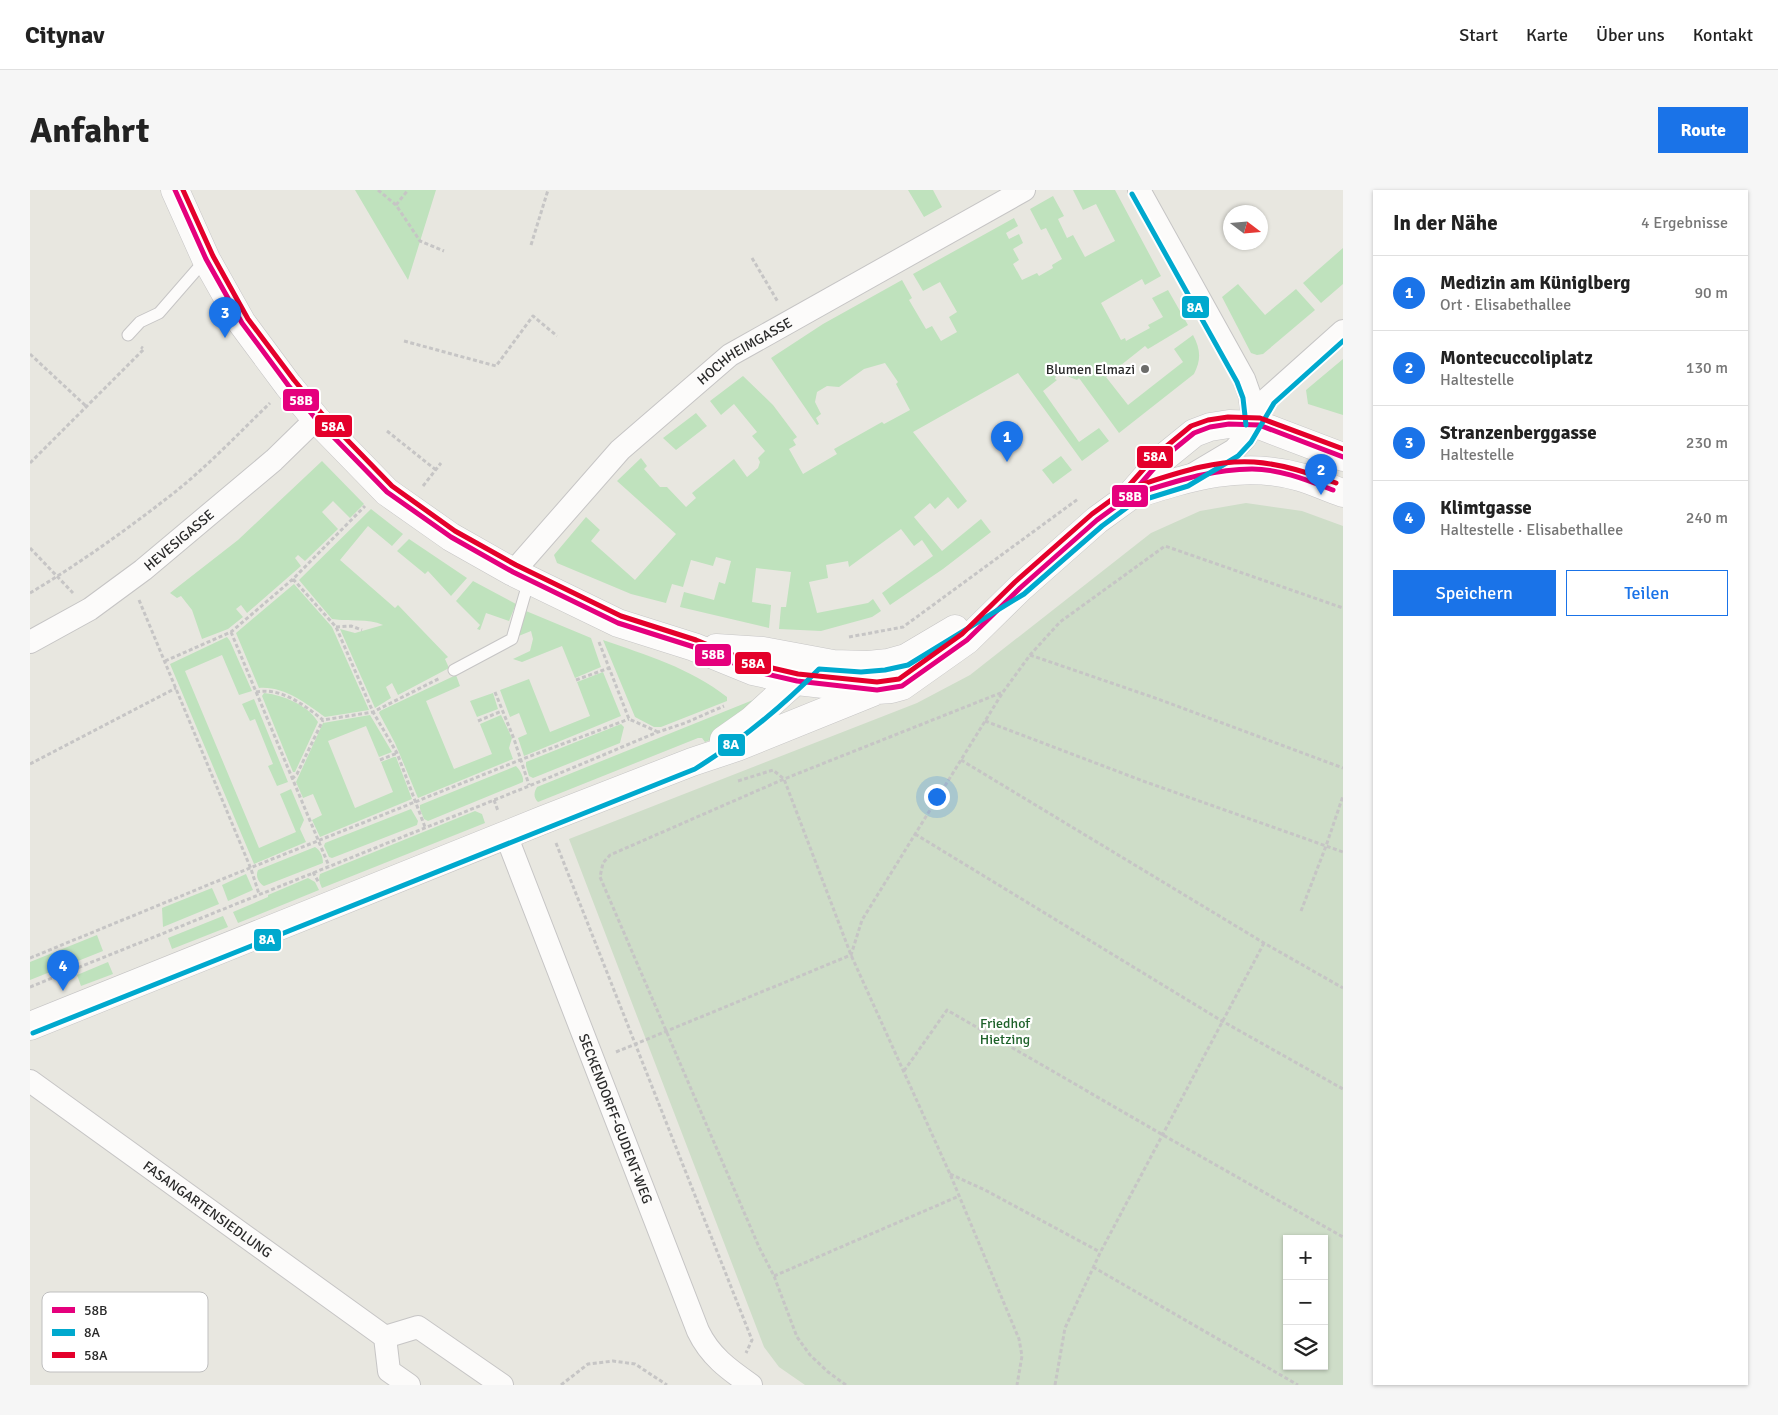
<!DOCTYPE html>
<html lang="de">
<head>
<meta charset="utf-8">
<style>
  :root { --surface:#fff; --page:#f6f6f6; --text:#222; --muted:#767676; --line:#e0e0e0; --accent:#1a73e8 }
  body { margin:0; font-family:Signika,sans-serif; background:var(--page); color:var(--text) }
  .controls { position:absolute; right:15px; bottom:15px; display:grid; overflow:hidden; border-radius:0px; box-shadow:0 1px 4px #0004 }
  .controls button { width:45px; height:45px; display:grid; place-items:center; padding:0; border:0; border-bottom:1px solid var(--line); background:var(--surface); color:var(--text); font:25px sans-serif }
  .compass { position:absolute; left:1193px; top:15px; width:45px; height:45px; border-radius:50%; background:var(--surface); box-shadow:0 1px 4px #0004; rotate:106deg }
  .you { position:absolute; left:906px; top:606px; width:18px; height:18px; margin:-12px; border:4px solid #fff; border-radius:50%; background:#1a73e8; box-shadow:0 0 0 8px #1a73e833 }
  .badge { display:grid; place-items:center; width:32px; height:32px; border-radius:50%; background:var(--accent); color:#fff; font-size:16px; font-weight:700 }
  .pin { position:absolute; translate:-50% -41px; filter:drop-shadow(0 1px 2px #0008) }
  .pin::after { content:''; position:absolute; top:26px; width:18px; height:15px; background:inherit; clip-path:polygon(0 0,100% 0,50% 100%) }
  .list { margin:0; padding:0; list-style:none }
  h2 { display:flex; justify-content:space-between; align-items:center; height:65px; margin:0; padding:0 20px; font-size:21px }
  h2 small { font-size:16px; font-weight:400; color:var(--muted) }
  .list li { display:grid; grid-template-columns:32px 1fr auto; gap:15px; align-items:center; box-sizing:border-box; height:75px; padding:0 20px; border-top:1px solid var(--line) }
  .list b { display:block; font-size:19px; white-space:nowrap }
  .list p { margin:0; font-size:16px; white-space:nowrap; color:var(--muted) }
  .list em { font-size:16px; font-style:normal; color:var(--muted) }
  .actions { display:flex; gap:10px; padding:15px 20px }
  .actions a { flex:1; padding:11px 0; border:1px solid var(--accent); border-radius:0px; text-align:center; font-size:18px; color:var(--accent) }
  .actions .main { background:var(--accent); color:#fff }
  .icon { flex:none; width:28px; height:28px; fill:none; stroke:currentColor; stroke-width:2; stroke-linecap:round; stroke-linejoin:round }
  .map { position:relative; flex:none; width:1313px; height:1195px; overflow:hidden; border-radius:0px }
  header { display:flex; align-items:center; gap:30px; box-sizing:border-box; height:70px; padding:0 25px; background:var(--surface); border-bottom:1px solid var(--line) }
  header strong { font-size:24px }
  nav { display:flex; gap:28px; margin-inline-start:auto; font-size:18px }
  .intro { display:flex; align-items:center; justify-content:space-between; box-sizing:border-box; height:120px; padding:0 30px }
  h1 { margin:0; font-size:35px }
  .button { padding:12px 22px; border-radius:0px; background:var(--accent); color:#fff; font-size:18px; font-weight:700 }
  main { display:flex; gap:30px; padding:0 30px }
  aside { flex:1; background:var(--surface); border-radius:0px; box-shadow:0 1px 4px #0004 }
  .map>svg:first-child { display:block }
</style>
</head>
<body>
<header>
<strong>Citynav</strong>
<nav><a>Start</a><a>Karte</a><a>Über uns</a><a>Kontakt</a></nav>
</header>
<div class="intro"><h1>Anfahrt</h1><a class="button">Route</a></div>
<main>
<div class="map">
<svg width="1313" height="1195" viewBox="0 0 1313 1195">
  <rect width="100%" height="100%" fill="#e8e7e0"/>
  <!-- green -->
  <path fill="#bfe2bd" d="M325 0H406L378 90Z
    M878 0H903L912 17 894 27Z
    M1043 0H1085L1131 86 1115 95 1112 89 1071 113 1091 150 1095 148 1096 151 1120 138 1118 135 1133 127 1122 108 1138 100 1158 135 1118 159 1115 156 1076 187 1098 215 1153 172 1144 159 1163 145C1171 160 1171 170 1164 184L1089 243 1049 188 1047 190 1027 182 1025 189 1027 190 1013 201 1049 252 1069 238 1079 251 1052 271 988 183 883 242 937 311 928 319 918 307 905 319 900 313 884 327 912 361 951 329 961 342 913 379 860 415 852 403 903 366 892 350 884 356 871 339 819 377 818 371 796 375 798 388 779 392 787 423 838 413 843 409 851 421 842 427 791 441 749 439 751 417H756L761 382 726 378 722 412 741 415 739 438 650 417 654 402 684 410 689 392 695 394 701 371 686 367 683 376 661 370 653 397 642 394 636 413 601 404 527 373 524 365 556 327 570 340 561 351 605 390 646 344 587 291 611 268 617 276 614 279 630 297H637L656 317 666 308 662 303 704 269 717 287 728 278 730 272 728 268 735 261 722 246 727 242 704 214 691 225 680 211 713 186 743 215 767 247 763 250 766 255 759 259 773 284 807 264 804 259 852 232 854 234 880 220 866 194 868 192 855 173 834 179 809 197 797 196 787 202 785 212 791 224 786 228 789 234 787 235 741 168 793 134 872 90 882 108 879 110 896 139 902 136 911 151 927 142 919 127 927 122 910 92 893 101 883 84 984 28 988 36 976 43 979 49 989 44 993 53 983 59 989 70 983 74 992 90 1007 83 1009 86 1023 78 1022 75 1032 69 1016 38 1011 40 1000 19 1023 6 1034 26 1028 29 1037 48 1043 45 1055 67 1085 51 1066 14 1053 20Z
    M1313 58V94L1291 113 1273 93Z
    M1208 94 1235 125 1266 99 1285 120 1233 164 1227 165 1221 163 1192 107Z
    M1313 169V225L1278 214 1276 200Z
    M666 223 677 236 646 260 633 248Z
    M1031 266 1042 280 1023 294 1012 280Z
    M292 271 334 314 320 328 303 311 292 322 308 339 275 371 268 365 265 368 271 376 217 423 211 415 206 419 213 427 198 439 172 449 162 420 151 406 147 408 140 403 208 350Z
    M341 319 373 344 362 356 338 336 310 370 365 418 368 415 418 467 415 469 419 478 368 505 362 493 356 497 361 508 345 518 310 439 325 443 353 435C338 428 319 432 302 429L269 390Z
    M379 349 437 388 421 406 398 381 395 384 367 361Z
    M443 391 486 414 479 431 456 423 450 440 447 439 450 435 426 411Z
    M264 394 302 437 339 520 295 527C275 513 254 496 229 498L206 443Z
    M496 421 561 448 571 477 545 488 532 456 492 472 483 469 500 461 503 449 501 441 486 447Z
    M197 447 200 451 222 501 209 505 192 465 155 481 229 658 266 642 250 604 261 599 274 630 270 639 276 652 224 674 140 474Z
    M573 450C616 465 660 478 697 507V511L631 537H624L605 527Z
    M573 482 591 526 494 566 488 548 497 544 489 523 480 527 470 500 499 489 520 542 560 526 547 492Z
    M426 485 430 496 396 511 424 579 462 564 450 534 471 525 482 548 479 558 483 569 388 608 365 553 349 523 350 521Z
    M234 503C253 505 278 515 288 532L265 582H263L232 506Z
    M463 503 468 519 447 527 440 511Z
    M728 508 693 545 675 552 672 548H668L508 612C503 607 504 602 507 597Z
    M224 509 258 592 247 596 238 576 243 574 225 529 220 531 212 514Z
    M340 525 362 562 349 567 336 536 298 551 325 618 363 602 351 572 364 567H366L382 609 290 647 282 630 292 625 283 604 273 608 266 592 293 533Z
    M591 534 594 537 590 553 503 588 499 586 496 576V572Z
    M486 576C490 580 494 587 493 592L398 631 394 629 390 619V615Z
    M381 619 388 631 387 635 302 668 299 667 294 656 295 653Z
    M445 621 452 624 455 633 292 698C290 693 288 690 290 684Z
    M285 657C290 660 293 666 293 673L234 696C229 693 225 686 228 680Z
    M216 684 223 700 198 711 192 695Z
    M278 688 285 692 289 700 208 733 203 722 238 707V705Z
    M182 698 189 714 133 737 132 718Z
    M193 726 198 737 142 759 138 748Z
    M67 745 73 761 0 790V772Z
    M78 772 83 784 51 796 47 785Z"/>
  <!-- cemetery -->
  <path fill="#ceddc8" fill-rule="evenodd" d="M1216 313 1272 321 1313 336V1195H775L749 1177 734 1157 539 649 887 513 940 485 1121 343 1170 321ZM1257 1049H1294V1176H1257Z"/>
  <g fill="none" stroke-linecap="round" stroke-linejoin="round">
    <defs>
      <path id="service" d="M98 145 110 132 129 123 176 69
        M424 480 482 449 499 390"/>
      <g id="minor">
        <path d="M1109 0 1214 189 1220 206 1223 234"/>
        <path d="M1162 285 1204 260 1215 248 1238 208 1313 141"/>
        <path id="s1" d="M483 382 590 260 700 165 994 0"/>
        <path id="s2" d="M0 452 60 419 113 380 244 270 286 229"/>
        <path id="s3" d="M476 645 668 1141C680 1166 698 1179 721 1195"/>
        <path id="s4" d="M0 891 355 1147 359 1181 379 1195"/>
        <path d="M355 1147 388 1137 472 1195"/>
      </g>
      <path id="tertiary" d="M145 0 176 69 212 133 258 195 286 229 357 302 421 347 483 382 588 433 664 457 723 481 767 491 847 500 861 499 872 496 937 450 990 398 1067 330 1100 306 1132 269 1164 243 1180 237 1199 234 1229 235 1313 267
        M1100 306C1157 288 1210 270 1270 287 1284 291 1298 298 1313 303
        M686 458 733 461 803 474 838 475 858 473 876 468 925 439
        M694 550 721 531 775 482
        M0 836 513 630 662 572 707 557 843 502"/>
    </defs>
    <!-- service casing -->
    <use href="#service" stroke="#c6c5c5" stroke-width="13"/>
    <!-- minor casing -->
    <use href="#minor" stroke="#c6c5c5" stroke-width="24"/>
    <!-- tertiary casing -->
    <use href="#tertiary" stroke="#c6c5c5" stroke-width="29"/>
    <!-- path -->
    <path stroke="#c6c5c5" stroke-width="3" stroke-dasharray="4 2.5" stroke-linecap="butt" d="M348 0 366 15 390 51 414 61
      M366 15 378 0
      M501 55 518 0
      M722 68 748 112
      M374 151 466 176 503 126 527 146
      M0 164 57 217
      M357 241 406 280
      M0 273 114 159 111 157
      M393 296 411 273
      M0 358 43 403
      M263 389 306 437 343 522 367 563 395 637
      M0 403C47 375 92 343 136 309 173 281 206 246 240 213
      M109 410 221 679 229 704
      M306 437 321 436 332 440
      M201 442 299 676
      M819 447 873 437 1048 309
      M569 452 599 529 628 542
      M1000 465 1128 509 1313 578
      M135 471 201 442 263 389 335 316
      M546 490 579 478
      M226 502C251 497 274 515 293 530L343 522 410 488
      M465 502 484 549 499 595
      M448 531 472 521
      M955 531 1113 591 1313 662
      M350 570 367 563
      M931 570 1234 753 1313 798
      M0 574 146 498
      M262 589 267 584 293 530
      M708 591 743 580 754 589 821 765 920 984 989 1149 992 1166 987 1195
      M464 610 468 621
      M885 644 1192 831 1313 899
      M526 653 722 1150 716 1163
      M283 682 289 693
      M1271 721 1296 656 1313 606
      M0 768 195 688 490 570 599 529
      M0 797 499 596 628 542 655 533 694 516
      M586 862 821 765 832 730 973 502 1000 465 1030 432 1135 356 1313 418
      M874 881 917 820 1133 945 1313 1047
      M920 984 955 1000 1070 1062
      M1063 1077 1268 1195
      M744 1086 929 1006
      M531 1195 558 1174 583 1171 605 1174 637 1195
      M816 1195 798 1182 780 1165 767 1147 744 1086 729 1057 570 687 573 673 580 665 754 589 973 502
      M1025 1195 1035 1138 1070 1063 1234 753"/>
    <!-- service -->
    <use href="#service" stroke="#fcfbfa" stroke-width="11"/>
    <!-- minor -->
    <use href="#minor" stroke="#fcfbfa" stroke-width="22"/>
    <!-- tertiary -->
    <use href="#tertiary" stroke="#fcfbfa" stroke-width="28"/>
    <defs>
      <path id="bus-1" d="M145 0 176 69 212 133 258 195 286 229 357 302 421 347 483 382 588 433 664 457 723 481 767 491 847 500 872 496 937 450 990 398 1067 330 1100 306 1132 269 1164 243 1180 237 1199 234 1229 235 1313 267
        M1102 305C1141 293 1180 279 1222 279 1250 279 1277 290 1303 300"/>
      <path id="bus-2" d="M1102 4 1207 192 1213 208 1216 235
        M3 843 665 579C710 551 752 517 789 479L831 482 855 480 878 475 994 404 1072 336 1103 313 1158 296 1208 266 1221 252 1244 213 1313 151"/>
      <path id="bus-3" d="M153 0 183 66 218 129 264 190 292 224 362 296 425 341 486 375 591 426 666 450 725 474 768 484 847 492 869 489 932 444 985 392 1062 324 1095 300 1127 264 1161 236 1178 230 1198 227 1230 228 1313 259
        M1100 298C1139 286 1182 269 1224 272 1252 274 1279 283 1306 293"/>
    </defs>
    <!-- bus-1 casing -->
    <use href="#bus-1" stroke="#fff" stroke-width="9"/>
    <!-- bus-2 casing -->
    <use href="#bus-2" stroke="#fff" stroke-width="9"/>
    <!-- bus-3 casing -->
    <use href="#bus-3" stroke="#fff" stroke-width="9"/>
    <!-- bus-1 -->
    <use href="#bus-1" stroke="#e5007d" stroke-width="5"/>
    <!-- bus-2 -->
    <use href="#bus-2" stroke="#00a9ce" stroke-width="5"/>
    <!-- bus-3 -->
    <use href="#bus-3" stroke="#e4002b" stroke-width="5"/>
  </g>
  <!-- markers -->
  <circle fill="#6c6c6a" stroke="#fff" stroke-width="2" cx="1115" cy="179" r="5"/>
  <g text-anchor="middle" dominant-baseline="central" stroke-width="4.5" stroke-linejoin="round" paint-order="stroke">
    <!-- street labels -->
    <g font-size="14" fill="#2a2a2a" stroke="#fff">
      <text stroke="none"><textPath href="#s1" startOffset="322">HOCHHEIMGASSE</textPath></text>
      <text stroke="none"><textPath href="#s2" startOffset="181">HEVESIGASSE</textPath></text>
      <text stroke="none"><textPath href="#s3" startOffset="304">SECKENDORFF-GUDENT-WEG</textPath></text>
      <text stroke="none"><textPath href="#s4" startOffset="219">FASANGARTENSIEDLUNG</textPath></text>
    </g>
    <!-- poi labels -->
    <g font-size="14" fill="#2a2a2a" stroke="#fff" text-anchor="end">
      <text x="1105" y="179">Blumen Elmazi</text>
    </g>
    <!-- park labels -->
    <g font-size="14" fill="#1f622b" stroke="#fff">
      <text x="975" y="833">Friedhof<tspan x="975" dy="16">Hietzing</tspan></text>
    </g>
  </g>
  <!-- legend -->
  <rect x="12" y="1102" width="166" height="80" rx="8" fill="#fff" stroke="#bfbfbf" stroke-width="1"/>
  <rect x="22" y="1117" width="23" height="6" fill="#e5007d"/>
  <rect x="22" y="1139" width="23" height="7" fill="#00a9ce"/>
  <rect x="22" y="1162" width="23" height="6" fill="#e4002b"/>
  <g font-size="14" fill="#2a2a2a">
    <text x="54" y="1125">58B</text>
    <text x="54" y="1147">8A</text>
    <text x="54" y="1170">58A</text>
  </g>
  <g stroke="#fff" stroke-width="2">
    <rect x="1151" y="105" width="29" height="24" rx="5" fill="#00a9ce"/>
    <rect x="252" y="198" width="38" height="24" rx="5" fill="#e5007d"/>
    <rect x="284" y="224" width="39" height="24" rx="5" fill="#e4002b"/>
    <rect x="1106" y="255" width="38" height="24" rx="5" fill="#e4002b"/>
    <rect x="1081" y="294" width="38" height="24" rx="5" fill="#e5007d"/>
    <rect x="664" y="453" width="38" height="24" rx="5" fill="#e5007d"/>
    <rect x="704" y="461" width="38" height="24" rx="5" fill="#e4002b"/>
    <rect x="687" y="543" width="29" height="24" rx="5" fill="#00a9ce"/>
    <rect x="223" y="738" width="29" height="24" rx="5" fill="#00a9ce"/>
  </g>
  <g font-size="14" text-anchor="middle" font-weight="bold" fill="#fff">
    <text x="1165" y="122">8A</text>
    <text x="271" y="215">58B</text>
    <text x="303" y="241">58A</text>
    <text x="1125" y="271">58A</text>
    <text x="1100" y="311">58B</text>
    <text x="683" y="469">58B</text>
    <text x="723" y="478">58A</text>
    <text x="701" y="559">8A</text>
    <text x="237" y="754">8A</text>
  </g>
</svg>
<div class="controls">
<button>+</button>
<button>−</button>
<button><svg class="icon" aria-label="layers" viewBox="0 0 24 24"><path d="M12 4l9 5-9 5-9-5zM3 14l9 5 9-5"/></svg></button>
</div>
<svg class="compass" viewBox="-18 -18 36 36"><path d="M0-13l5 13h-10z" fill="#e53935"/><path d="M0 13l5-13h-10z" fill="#767676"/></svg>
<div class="you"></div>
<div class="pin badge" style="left:977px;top:272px">1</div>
<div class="pin badge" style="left:1291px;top:305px">2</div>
<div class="pin badge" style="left:195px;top:148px">3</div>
<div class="pin badge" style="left:33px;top:801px">4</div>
</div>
<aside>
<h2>In der Nähe<small>4 Ergebnisse</small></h2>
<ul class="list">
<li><span class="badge">1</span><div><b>Medizin am Küniglberg</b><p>Ort · Elisabethallee</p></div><em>90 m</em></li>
<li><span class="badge">2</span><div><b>Montecuccoliplatz</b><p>Haltestelle</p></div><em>130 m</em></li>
<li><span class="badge">3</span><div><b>Stranzenberggasse</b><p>Haltestelle</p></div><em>230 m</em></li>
<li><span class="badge">4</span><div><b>Klimtgasse</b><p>Haltestelle · Elisabethallee</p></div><em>240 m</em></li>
</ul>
<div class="actions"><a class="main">Speichern</a><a>Teilen</a></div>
</aside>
</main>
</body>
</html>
